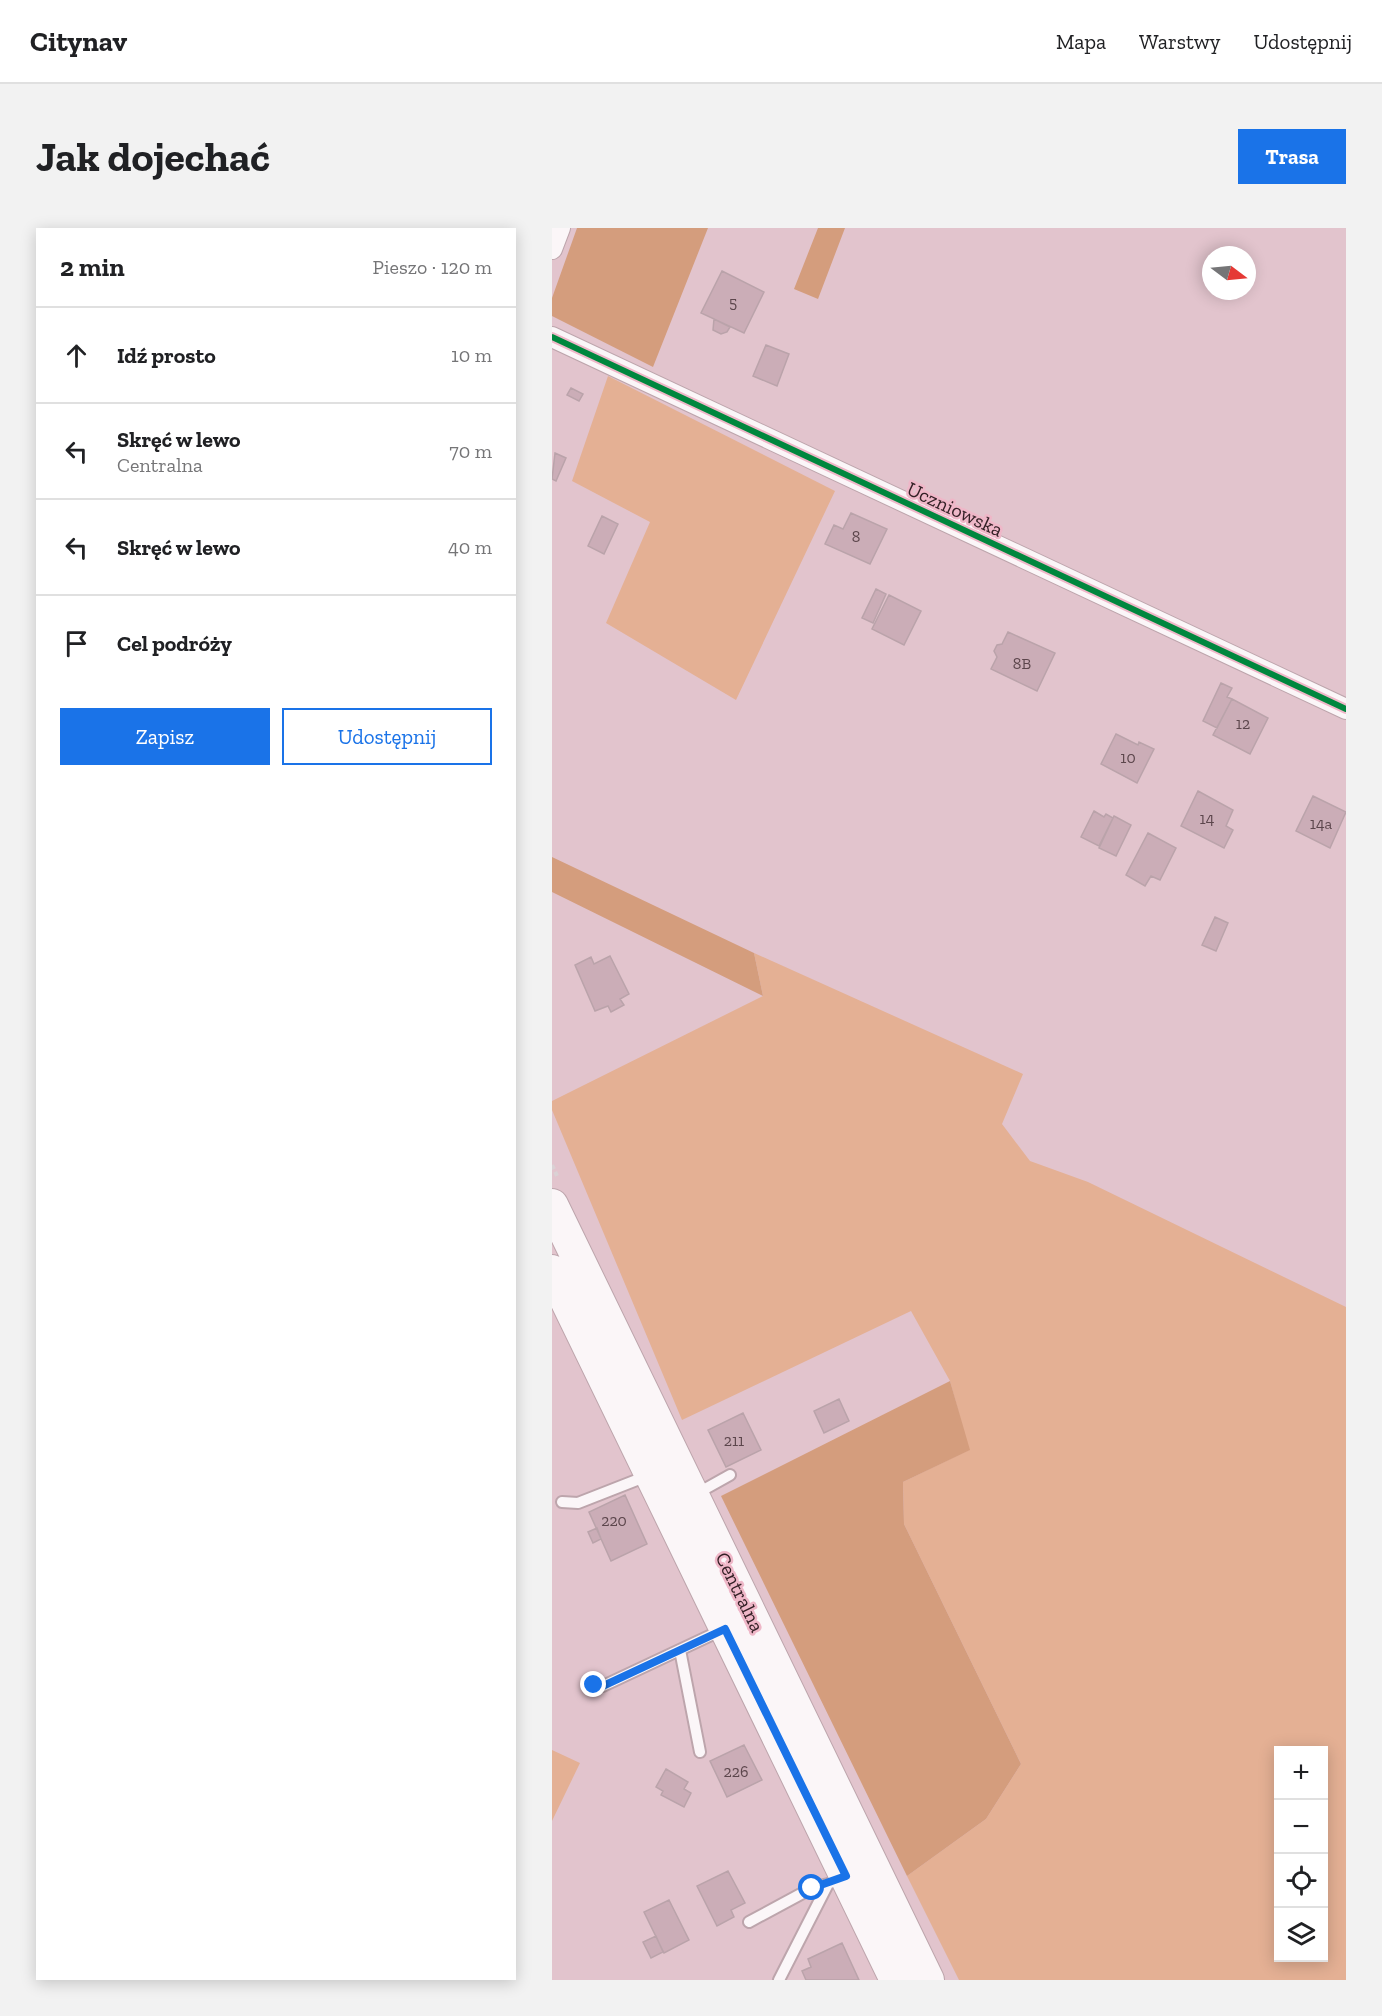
<!DOCTYPE html>
<html lang="pl">
<head>
<meta charset="utf-8">
<style>
  :root { --surface:#fff; --page:#f2f2f2; --text:#202124; --muted:#757577; --line:#e0e0e0; --accent:#1a73e8 }
  body { margin:0; font-family:"Zilla Slab",serif; background:var(--page); color:var(--text) }
  .controls { position:absolute; right:18px; bottom:18px; display:grid; overflow:hidden; border-radius:0px; box-shadow:0 3px 15px #0003 }
  .controls button { width:54px; height:54px; display:grid; place-items:center; padding:0; border:0; border-bottom:2px solid var(--line); background:var(--surface); color:var(--text); font:30px sans-serif }
  .compass { position:absolute; left:650px; top:18px; width:54px; height:54px; border-radius:50%; background:var(--surface); box-shadow:0 3px 15px #0003; rotate:106deg }
  .stop { position:absolute; width:18px; height:18px; margin:-14px; border:4px solid #1a73e8; border-radius:50%; background:#fff }
  .stop.end { background:#1a73e8; border-color:#fff; box-shadow:0 2px 6px #0008 }
  .list { margin:0; padding:0; list-style:none }
  h2 { display:flex; justify-content:space-between; align-items:center; height:78px; margin:0; padding:0 24px; font-size:26px }
  h2 small { font-size:20px; font-weight:400; color:var(--muted) }
  .list li { display:grid; grid-template-columns:39px 1fr auto; gap:18px; align-items:center; box-sizing:border-box; height:96px; padding:0 24px; border-top:2px solid var(--line) }
  .list b { display:block; font-size:22px; white-space:nowrap }
  .list p { margin:0; font-size:20px; white-space:nowrap; color:var(--muted) }
  .list em { font-size:20px; font-style:normal; color:var(--muted) }
  .actions { display:flex; gap:12px; padding:18px 24px }
  .actions a { flex:1; padding:14px 0; border:2px solid var(--accent); border-radius:0px; text-align:center; font-size:21px; color:var(--accent) }
  .actions .main { background:var(--accent); color:#fff }
  .icon { flex:none; width:33px; height:33px; fill:none; stroke:currentColor; stroke-width:2; stroke-linecap:round; stroke-linejoin:round }
  .map { position:relative; flex:none; width:794px; height:1752px; overflow:hidden; border-radius:0px }
  header { display:flex; align-items:center; gap:36px; box-sizing:border-box; height:84px; padding:0 30px; background:var(--surface); border-bottom:2px solid var(--line) }
  header strong { font-size:28px }
  nav { display:flex; gap:33px; margin-inline-start:auto; font-size:21px }
  .intro { display:flex; align-items:center; justify-content:space-between; box-sizing:border-box; height:144px; padding:0 36px }
  h1 { margin:0; font-size:42px }
  .button { padding:15px 27px; border-radius:0px; background:var(--accent); color:#fff; font-size:21px; font-weight:700 }
  main { display:flex; gap:36px; padding:0 36px }
  aside { flex:1; background:var(--surface); border-radius:0px; box-shadow:0 3px 15px #0003 }
  .map>svg:first-child { display:block }
</style>
</head>
<body>
<header>
<strong>Citynav</strong>
<nav><a>Mapa</a><a>Warstwy</a><a>Udostępnij</a></nav>
</header>
<div class="intro"><h1>Jak dojechać</h1><a class="button">Trasa</a></div>
<main>
<aside>
<h2>2 min<small>Pieszo · 120 m</small></h2>
<ul class="list">
<li><svg class="icon" aria-label="ahead" viewBox="0 0 24 24"><path d="M12 20V5M6 11l6-6 6 6"/></svg><div><b>Idź prosto</b></div><em>10 m</em></li>
<li><svg class="icon" aria-label="left" viewBox="0 0 24 24"><path d="M17 20v-9H6M10 6l-5 5 5 5"/></svg><div><b>Skręć w lewo</b><p>Centralna</p></div><em>70 m</em></li>
<li><svg class="icon" aria-label="left" viewBox="0 0 24 24"><path d="M17 20v-9H6M10 6l-5 5 5 5"/></svg><div><b>Skręć w lewo</b></div><em>40 m</em></li>
<li><svg class="icon" aria-label="arrive" viewBox="0 0 24 24"><path d="M6 21V4h12l-3 4 3 4H6"/></svg><div><b>Cel podróży</b></div></li>
</ul>
<div class="actions"><a class="main">Zapisz</a><a>Udostępnij</a></div>
</aside>
<div class="map">
<svg width="794" height="1752" viewBox="0 0 794 1752">
  <rect width="100%" height="100%" fill="#e2c4cd"/>
  <!-- green -->
  <path fill="#e4b094" fill-rule="evenodd" d="M56 148 283 263 184 472 54 395 98 294 20 253Z
    M202 725 471 846 450 896 478 933 536 954 794 1079V1752H407L355 1648 434 1591 469 1536 352 1296 351 1254 417 1222 398 1153 359 1083 130 1192 0 882V873L211 768ZM726 1522H772V1730H726Z
    M0 1522 28 1535 0 1593Z"/>
  <!-- forest -->
  <path fill="#d49d7d" d="M25 0H156L101 139 0 88V70Z
    M266 0H293L266 71 242 61Z
    M0 629 202 725 211 768 0 664Z
    M398 1153 418 1222 351 1254 352 1296 469 1536 434 1591 355 1648 169 1268Z"/>
  <!-- building -->
  <path fill="#cbadb7" stroke="#baa3aa" stroke-width="1.5" d="M170 43 212 64 192 105 149 85Z
    M162 91 178 99 175 104 169 106 161 102Z
    M214 117 237 126 225 158 201 148Z
    M19 160 31 166 27 173 15 167Z
    M3 225 14 230 4 253 0 251Z
    M299 285 335 301 318 336 273 316 282 297 291 301Z
    M50 288 66 296 52 326 36 318Z
    M324 361 334 366 321 395 310 390Z
    M337 367 369 383 352 417 320 401Z
    M456 404 503 425 485 463 439 441 445 429 442 423 445 417 450 416Z
    M669 455 680 460 675 469 680 471 665 500 651 493Z
    M680 471 716 490 698 526 661 507Z
    M564 506 586 517 587 514 602 521 585 555 549 536Z
    M646 563 681 582 674 598 681 602 672 620 629 598Z
    M761 568 794 584 778 620 744 603Z
    M542 583 552 589 554 586 561 590 547 618 529 609Z
    M562 588 579 597 564 628 547 620Z
    M596 605 624 620 608 652 599 648 593 658 574 647Z
    M663 689 676 695 664 723 650 717Z
    M58 728 77 766 68 771 72 777 59 784 56 778 43 783 23 737 39 729 42 736Z
    M287 1171 297 1193 272 1205 262 1183Z
    M191 1185 209 1222 174 1239 156 1202Z
    M73 1267 95 1316 59 1333 37 1284Z
    M45 1300 49 1311 41 1315 36 1304Z
    M192 1517 210 1552 175 1569 158 1533Z
    M114 1541 136 1554 132 1561 139 1565 132 1579 109 1567 111 1563 104 1559Z
    M176 1643 193 1675 179 1682 182 1689 165 1698 145 1658Z
    M117 1672 137 1712 112 1725 92 1684Z
    M104 1708 111 1724 99 1730 91 1714Z
    M290 1715 307 1752H254L250 1743 259 1739 256 1731Z"/>
  <g fill="none" stroke-linecap="round" stroke-linejoin="round">
    <defs>
      <path id="service" d="M144 1266 178 1247
        M10 1274 26 1275 95 1248
        M128 1422 148 1524
        M42 1457 51 1458 170 1402
        M197 1694 260 1660 276 1656
        M227 1752 276 1656 291 1649"/>
      <path id="minor" d="M0 21 8 0
        M0 109 794 481"/>
      <path id="primary" d="M0 977 376 1752
        M0 1043 344 1752"/>
    </defs>
    <!-- service casing -->
    <use href="#service" stroke="#bda5ac" stroke-width="14"/>
    <!-- minor casing -->
    <use href="#minor" stroke="#bda5ac" stroke-width="22"/>
    <!-- primary casing -->
    <use href="#primary" stroke="#bda5ac" stroke-width="34"/>
    <!-- path -->
    <path stroke="#dad1d4" stroke-width="4" stroke-dasharray="4.5 3" stroke-linecap="butt" d="M0 937 6 950"/>
    <!-- service -->
    <use href="#service" stroke="#fbf6f8" stroke-width="10"/>
    <!-- minor -->
    <use href="#minor" stroke="#fbf6f8" stroke-width="20"/>
    <!-- primary -->
    <use href="#primary" stroke="#fbf6f8" stroke-width="32"/>
    <defs>
      <path id="cycleway" d="M0 109 794 481"/>
    </defs>
    <!-- cycleway casing -->
    <use href="#cycleway" stroke="#efb7c8" stroke-width="10"/>
    <!-- cycleway -->
    <use href="#cycleway" stroke="#00873e" stroke-width="6"/>
  </g>
  <g fill="none" stroke-linecap="round" stroke-linejoin="round">
    <!-- route -->
    <path stroke="#1a73e8" stroke-width="8" d="M42 1457 51 1458 173 1401 294 1648 260 1660"/>
  </g>
  <g text-anchor="middle" dominant-baseline="central" stroke-width="5" stroke-linejoin="round" paint-order="stroke">
    <!-- number labels -->
    <g font-size="16" fill="#5c464c">
      <text x="181" y="74">5</text>
      <text x="304" y="308">8</text>
      <text x="470" y="435">8B</text>
      <text x="691" y="495">12</text>
      <text x="576" y="529">10</text>
      <text x="655" y="590">14</text>
      <text x="769" y="595">14a</text>
      <text x="182" y="1212">211</text>
      <text x="62" y="1292">220</text>
      <text x="184" y="1543">226</text>
    </g>
    <!-- street labels -->
    <g font-size="20" fill="#342026" stroke="#efb7c8">
      <text transform="translate(403 281) rotate(25)">Uczniowska</text>
      <text transform="translate(188 1364) rotate(64)">Centralna</text>
    </g>
  </g>
</svg>
<div class="controls">
<button>+</button>
<button>−</button>
<button><svg class="icon" aria-label="locate" viewBox="0 0 24 24"><circle cx="12" cy="12" r="6"/><path d="M12 2v4M12 18v4M2 12h4M18 12h4"/></svg></button>
<button><svg class="icon" aria-label="layers" viewBox="0 0 24 24"><path d="M12 4l9 5-9 5-9-5zM3 14l9 5 9-5"/></svg></button>
</div>
<svg class="compass" viewBox="-18 -18 36 36"><path d="M0-13l5 13h-10z" fill="#e53935"/><path d="M0 13l5-13h-10z" fill="#757577"/></svg>
<div class="stop" style="left:260px;top:1660px"></div>
<div class="stop end" style="left:42px;top:1457px"></div>
</div>
</main>
</body>
</html>
